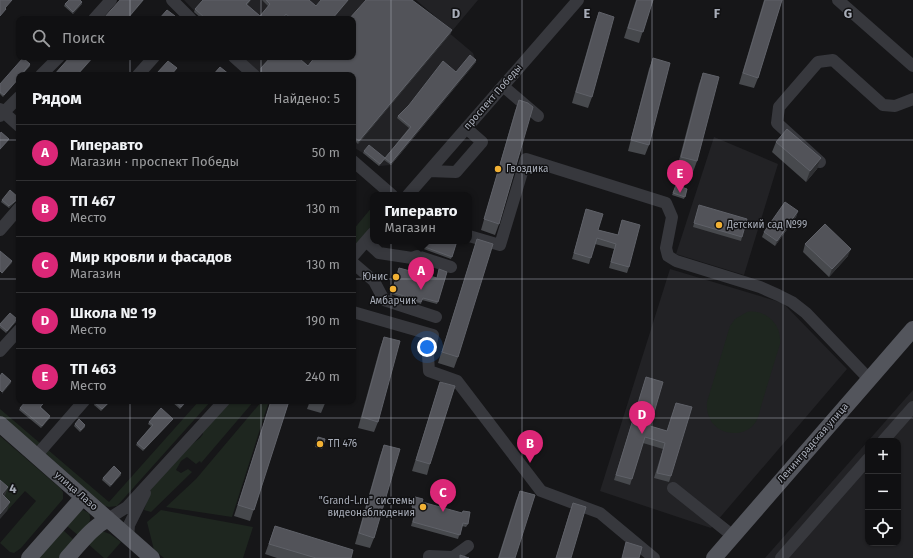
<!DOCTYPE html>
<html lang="ru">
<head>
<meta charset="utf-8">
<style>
  :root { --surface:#101012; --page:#19191b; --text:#f1f3f6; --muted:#9c9d9f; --line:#303032; --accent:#db2777 }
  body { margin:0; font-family:"Fira Sans",sans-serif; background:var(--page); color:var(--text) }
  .controls { position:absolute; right:12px; bottom:12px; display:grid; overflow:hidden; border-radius:8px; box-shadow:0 1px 3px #0004 }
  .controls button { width:36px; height:36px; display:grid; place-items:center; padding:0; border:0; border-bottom:1px solid var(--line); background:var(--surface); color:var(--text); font:20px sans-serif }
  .you { position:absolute; left:427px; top:347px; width:14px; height:14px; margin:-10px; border:3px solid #fff; border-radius:50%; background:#1a73e8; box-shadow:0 0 0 6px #1a73e833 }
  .badge { display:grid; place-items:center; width:26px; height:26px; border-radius:50%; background:var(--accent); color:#fff; font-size:13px; font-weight:700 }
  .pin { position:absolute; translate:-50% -33px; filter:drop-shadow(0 1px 2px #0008) }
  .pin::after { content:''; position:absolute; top:21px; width:14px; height:12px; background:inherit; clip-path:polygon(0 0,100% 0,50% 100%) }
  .popup { position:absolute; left:370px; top:192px; width:102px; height:52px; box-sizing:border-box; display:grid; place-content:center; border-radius:8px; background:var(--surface); filter:drop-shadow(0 1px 3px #0005); font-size:13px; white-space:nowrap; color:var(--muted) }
  .popup b { font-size:15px; color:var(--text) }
  .popup::after { content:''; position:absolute; left:50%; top:100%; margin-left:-8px; border:8px solid transparent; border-top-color:var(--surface) }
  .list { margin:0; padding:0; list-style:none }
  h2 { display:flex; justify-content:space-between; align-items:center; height:52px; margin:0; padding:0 16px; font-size:17px }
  h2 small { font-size:13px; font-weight:400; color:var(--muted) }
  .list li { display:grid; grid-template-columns:26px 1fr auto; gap:12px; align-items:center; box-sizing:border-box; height:56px; padding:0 16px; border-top:1px solid var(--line) }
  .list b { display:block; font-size:15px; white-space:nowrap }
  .list p { margin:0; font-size:13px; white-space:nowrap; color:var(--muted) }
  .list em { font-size:13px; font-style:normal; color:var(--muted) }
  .icon { flex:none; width:22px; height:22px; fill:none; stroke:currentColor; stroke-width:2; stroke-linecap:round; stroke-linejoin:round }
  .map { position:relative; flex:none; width:913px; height:558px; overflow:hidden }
  .search { position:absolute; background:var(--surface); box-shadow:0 1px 3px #0004; left:16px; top:16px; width:340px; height:44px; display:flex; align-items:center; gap:10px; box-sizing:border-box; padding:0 14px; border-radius:8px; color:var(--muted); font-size:15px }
  .panel { position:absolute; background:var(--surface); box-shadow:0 1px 3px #0004; left:16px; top:72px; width:340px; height:332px; border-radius:8px }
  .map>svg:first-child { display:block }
</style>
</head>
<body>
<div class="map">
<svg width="913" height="558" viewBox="0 0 913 558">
  <rect width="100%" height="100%" fill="#161618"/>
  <!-- built -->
  <path fill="#222225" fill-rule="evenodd" d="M184 0H410L473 53 476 62 391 165 379 166 363 153 353 147V75H261L240 57H353V19H202Z
    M416 0H478L452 31Z
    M714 137 778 164 744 275 676 254Z
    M670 269 783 303 847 369 711 528 600 491Z
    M913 390V558H765ZM868 441H898V543H868Z"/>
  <!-- green -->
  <path fill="#1e261f" d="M373 206V226L353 248V230Z
    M747 312C766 309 782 324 780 344 774 363 768 383 762 403 760 409 759 418 755 423 747 434 731 436 719 429 710 423 706 413 707 402L730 326 735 319Z
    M199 401H211L117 506 109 507 105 506 46 454 47 449 109 502Z
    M228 401H254L201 463 200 461 196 464 187 457 181 461 176 470 181 473 188 469 192 472 151 512 144 510 153 483 192 444 200 438 203 434V429Z
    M262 401H269L232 517 166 507 196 479Z
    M0 409 41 444 34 446 0 418Z
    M0 436 60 488 63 492V499L21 548 14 553 10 552 0 543 36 501 25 491 7 511 0 505Z
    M83 510 89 513C93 523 85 529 79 536L67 526 79 511Z
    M161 510 253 527 243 558H164L154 550 147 522Z
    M63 530 75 541 60 558H38Z
    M102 531 110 534 121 542 107 558H104L87 543Z"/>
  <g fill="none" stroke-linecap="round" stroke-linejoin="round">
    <!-- minor -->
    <path stroke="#37383d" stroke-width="12" d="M172 0 191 19
      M838 0 913 66
      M94 19 111 0
      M234 57 254 75
      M41 75 59 57
      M138 75 154 57
      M503 86 538 116
      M0 109 19 126
      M0 116 19 97
      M353 161 392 195
      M820 162 777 123 779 107 818 62 833 60 883 105 895 106 913 99
      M429 171 456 172 482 142 466 128
      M408 195 578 0
      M0 230 19 208
      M469 236 500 245 526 159 666 203 672 217 666 248 668 256 676 261 760 287 778 295 792 302 806 313 869 379
      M366 241 379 253 412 258 417 256 451 267
      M353 256 373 233
      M353 263 374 281 384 300 436 317
      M353 312 433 335 428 355 429 371 457 381 541 491 600 513 654 558
      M0 351 19 330
      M883 441 913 407
      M36 456 84 401
      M673 488 733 536
      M108 519 127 507 224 401
      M128 538 129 525 145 493
      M429 558V556L453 557 468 546
      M781 558 868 459"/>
    <!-- major -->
    <path stroke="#53555c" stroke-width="16" d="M0 424 152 558
      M29 558 83 497
      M67 558C80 544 91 528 108 519
      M714 558 913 329"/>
  </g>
  <!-- wall -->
  <path fill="#47494d" d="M203 0H251L247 5 260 16 268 6 262 0H309L316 6 333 19H287L285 17 284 19H202L194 12 195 9Z
    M636 0H653L639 43 624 38Z
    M764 0H782L758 78 754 88 739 84Z
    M65 4H82L73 14 64 6Z
    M599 12 592 97 588 108 572 103 595 23Z
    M451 33 358 144 353 139V75H261L260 71 261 68 300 60 308 66Z
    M653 58 649 145 645 155 628 151 649 69Z
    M476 60V62L391 165 384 160 379 166 363 153 364 151 385 158 409 128 397 118 398 116 456 72Z
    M30 64V66L22 75H19L3 97 0 94V84Z
    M703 73 697 161 693 172 677 168 699 84Z
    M519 100 499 224 495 235 481 230 515 111Z
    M776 142 821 158 817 169 806 182 772 152Z
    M676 185 687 189 684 199 672 195Z
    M19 198 9 208 1 202 2 200Z
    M586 209 598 230 618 235 622 220 629 267 627 273 609 268 614 249 595 244 589 264 572 259Z
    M698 209 742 237 741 241 693 227Z
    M798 211 796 217 775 246 762 237 764 232Z
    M477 239 458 357 454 368 438 363Z
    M424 241H457L451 259 421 248Z
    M805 244 848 256 829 277 803 252Z
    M399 268 437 278 447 272 437 304 422 300 421 304 391 294Z
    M17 321 6 333 0 328V324Z
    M384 337 378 422 374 432 358 428 380 348Z
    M646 377 650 426 667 431 676 403 671 476 669 482 654 478 663 449 643 443 630 485 614 480Z
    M440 382 430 464 427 475 412 471Z
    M111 401 101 411 94 405 95 403Z
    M172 401H187L180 409 172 402Z
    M271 401H289L250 521 234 516Z
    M310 401H326L321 413 307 409Z
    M42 406 41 407 50 416V418L41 428 19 410 20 408Z
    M173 419 172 420 143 451 136 445 137 443 151 426 148 424 149 422Z
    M75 424 85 425V427L80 432 74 426Z
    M318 437 325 439 322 449 315 447Z
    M384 445 374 538 370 548 355 544 380 456Z
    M121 475 110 487 102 480 103 478Z
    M520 491 515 558H498L516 501Z
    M415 497 422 502 468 524 466 527 462 526 458 539 411 526 415 512 411 511Z
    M573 503 571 558H556L569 514Z
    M275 526 351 558H277L265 554Z"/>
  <!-- shaded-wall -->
  <path fill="#2f3033" d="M143 0H144L128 19H127Z
    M348 0H349L333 19H332Z
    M82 2V4L73 14V12Z
    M452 30 451 33 358 144 359 141Z
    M93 57H94L78 75H77Z
    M476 60V62L391 165V163Z
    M19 78V79L3 97 4 95Z
    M9 139 8 141 0 150V149Z
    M821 158 817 169 806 182 810 171Z
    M19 198 9 208V206Z
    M798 211 796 217 775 246 777 241Z
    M851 249 848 256 829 277 832 269Z
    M12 261V263L1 275 2 273Z
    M17 319V321L6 333 7 331Z
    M11 381V383L2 394V392Z
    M110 401H111L101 411 102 409Z
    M50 416V418L41 428 42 426Z
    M173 419 172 420 143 451 144 449Z
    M121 473V475L110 487 111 485Z
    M8 487 5 496 0 502 2 494Z
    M10 502 7 511 0 519V514Z"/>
  <!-- building -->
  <path fill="#525359" stroke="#5f6168" d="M0 0H12L5 8 6 9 0 16Z
    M69 0H80L82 2 73 12 65 4Z
    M120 0H143L127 19H103Z
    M203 0H250L246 4 260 16 270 4 266 0H309L316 6 321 0H348L332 19H292L286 14 282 19H206L195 9Z
    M366 0H412L452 30 359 141 353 136V75H265L262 73 261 68 271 57H301L300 59 308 66 315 57H353V19H349Z
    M637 0H653L643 32 628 28Z
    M765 0H782L758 78 743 73Z
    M167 10 175 16 172 19H159Z
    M599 12 614 17 592 97 576 92Z
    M470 55 476 60 391 163 385 158 411 127 398 116 409 105 443 61 456 72Z
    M70 57H93L77 75H54Z
    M23 58 30 64 21 75H19V78L4 95 0 92V84Z
    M653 58 670 63 649 145 631 140Z
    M168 61 177 68 171 75H159L157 73Z
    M220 67 230 75H213Z
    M703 73 719 77 697 161 681 157Z
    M519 100 528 103 533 107 499 224 484 219Z
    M787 129 821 158 810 171 776 142Z
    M1 132 9 139 0 149V134Z
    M369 145 385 158 380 164 364 151Z
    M676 185 687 189 685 197 673 193Z
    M10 190 19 198 9 206 2 200Z
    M785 202 798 211 777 241 764 232Z
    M699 205 747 219 742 237 694 223Z
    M586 209 603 214 598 230 618 235 622 220 640 225 629 267 611 262 616 244 597 238 591 258 574 253Z
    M825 224 851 249 832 269 805 244Z
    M477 239 493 244 458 357 442 352Z
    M424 241H457L452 257 422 246Z
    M0 251 12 261 2 273 0 271Z
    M399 268 437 278 439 269 447 272 438 302 423 298 421 302 392 292Z
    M10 313 17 319 7 331 0 325V324Z
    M384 337 400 341 378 422 362 417Z
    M2 373 11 381 2 392 0 390V376Z
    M646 377 663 382 650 426 667 431 676 403 692 407 671 476 657 473 665 443 645 437 632 479 616 475Z
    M440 382 455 386 430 464 416 460Z
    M26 401H39L43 404 40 407 50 416 42 426 20 408Z
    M96 401H110L102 409 95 403Z
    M174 401H186L181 407Z
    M271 401H289L254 510 238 505Z
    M161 408 173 419 144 449 137 443 153 425 149 422Z
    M79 419 85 425 81 430 75 424Z
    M318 437 325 439 323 447 316 445Z
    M384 445 400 449 374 538 359 533Z
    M114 466 121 473 111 485 103 478Z
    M0 480 8 487 2 494 10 502 0 514Z
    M520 491 535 495 515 558H499Z
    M415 497 423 499 422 502 462 513 463 511 470 512 468 524 463 523 460 535 413 522 416 508 412 507Z
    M573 503 586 507 571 558H556Z
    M275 526 353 550 351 558H316L269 544Z
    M626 542 642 547 639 558H622Z
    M460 555 469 558H460Z"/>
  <!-- grid -->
  <path fill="none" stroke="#a8adb8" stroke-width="1" stroke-opacity="0.55" d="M130 0V19M261 0V19M391 0V558M522 0V558M652 0V558M783 0V558M130 57V75M261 57V75M0 140H19M353 140H913M0 279H19M353 279H913M130 401V558M261 401V558M0 418H913"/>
  <!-- markers -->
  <g fill="#f2b134" stroke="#111113" stroke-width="1.5">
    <circle cx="498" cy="169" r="4"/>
    <circle cx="719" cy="225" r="4"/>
    <circle cx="396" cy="277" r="4"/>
    <circle cx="393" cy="289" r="4"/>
    <circle cx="320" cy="444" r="4"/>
    <circle cx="423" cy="507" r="4"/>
  </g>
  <g text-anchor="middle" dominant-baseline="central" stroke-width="3" stroke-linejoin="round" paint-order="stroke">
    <!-- street labels -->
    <g font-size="10" fill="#a8adb8" stroke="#111113">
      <text transform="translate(493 97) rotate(-49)">проспект Победы</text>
      <text transform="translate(813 443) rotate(-49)">Ленинградская улица</text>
      <text transform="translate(76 491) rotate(41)">улица Лазо</text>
    </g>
    <!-- poi labels -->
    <g font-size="10" fill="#a8adb8" stroke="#111113" text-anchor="start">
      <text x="506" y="169">Гвоздика</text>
      <text x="727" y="225">Детский сад №99</text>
      <text x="388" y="277" text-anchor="end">Юнис</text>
      <text x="393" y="301" text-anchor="middle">Амбарчик</text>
      <text x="328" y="444">ТП 476</text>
      <text x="415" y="501" text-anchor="end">"Grand-l.ru" системы<tspan x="415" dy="12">видеонаблюдения</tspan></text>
    </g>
  </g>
  <g font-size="13" text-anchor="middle" font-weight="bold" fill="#a8adb8" stroke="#111113" stroke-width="3" stroke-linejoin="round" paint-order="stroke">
    <text x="456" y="18">D</text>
    <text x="587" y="18">E</text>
    <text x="717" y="18">F</text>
    <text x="848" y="18">G</text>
    <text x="13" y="493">4</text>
  </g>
</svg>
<div class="controls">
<button>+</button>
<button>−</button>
<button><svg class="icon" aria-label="locate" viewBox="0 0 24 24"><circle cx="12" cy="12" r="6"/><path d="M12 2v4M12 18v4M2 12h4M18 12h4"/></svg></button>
</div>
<div class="you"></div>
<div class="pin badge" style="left:421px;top:290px">A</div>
<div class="popup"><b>Гиперавто</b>Магазин</div>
<div class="pin badge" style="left:530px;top:463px">B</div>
<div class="pin badge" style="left:443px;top:512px">C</div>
<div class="pin badge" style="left:642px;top:434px">D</div>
<div class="pin badge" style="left:680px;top:193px">E</div>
<div class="search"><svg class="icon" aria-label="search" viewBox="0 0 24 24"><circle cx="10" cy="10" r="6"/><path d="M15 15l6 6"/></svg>Поиск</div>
<section class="panel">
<h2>Рядом<small>Найдено: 5</small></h2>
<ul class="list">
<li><span class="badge">A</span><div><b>Гиперавто</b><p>Магазин · проспект Победы</p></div><em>50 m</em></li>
<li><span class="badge">B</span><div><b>ТП 467</b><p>Место</p></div><em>130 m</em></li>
<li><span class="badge">C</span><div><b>Мир кровли и фасадов</b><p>Магазин</p></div><em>130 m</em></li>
<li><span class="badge">D</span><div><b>Школа № 19</b><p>Место</p></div><em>190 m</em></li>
<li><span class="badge">E</span><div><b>ТП 463</b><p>Место</p></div><em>240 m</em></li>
</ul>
</section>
</div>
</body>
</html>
